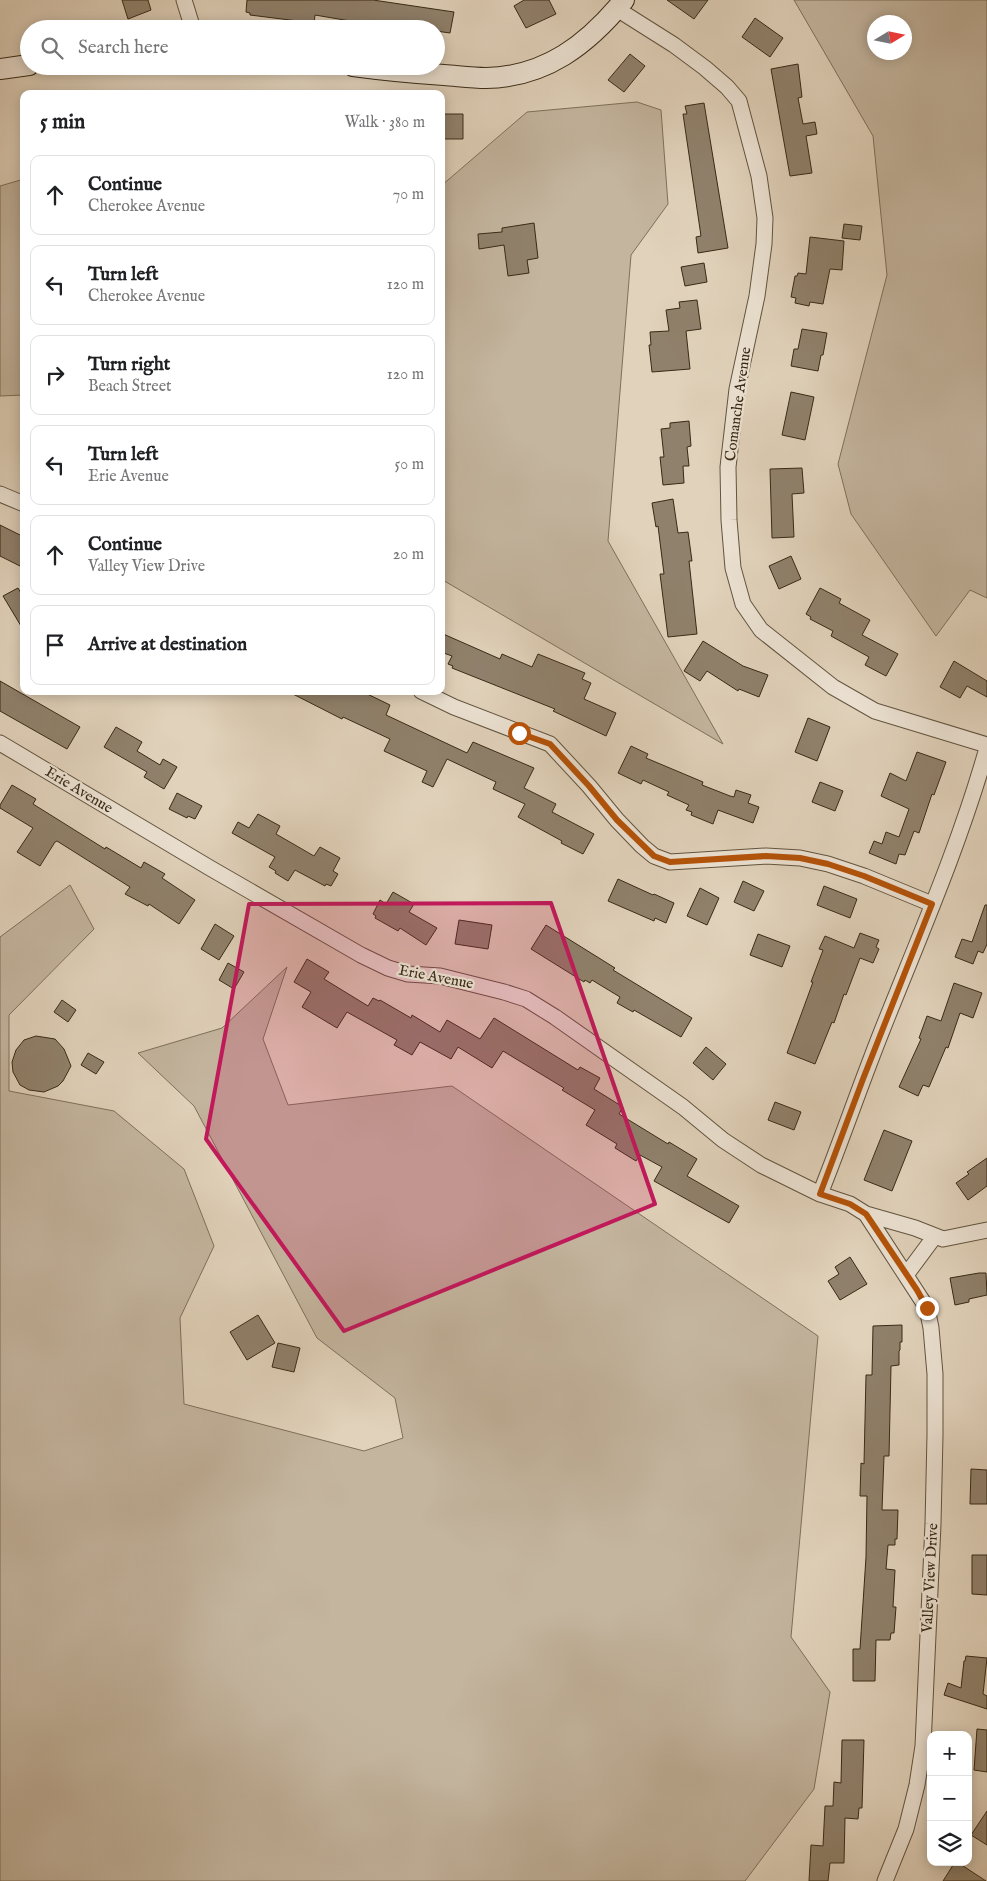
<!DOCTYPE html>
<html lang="en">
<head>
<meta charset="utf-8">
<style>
  :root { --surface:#fff; --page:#f6f6f6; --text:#202124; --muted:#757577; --line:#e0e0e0 }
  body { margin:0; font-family:"IM FELL English",serif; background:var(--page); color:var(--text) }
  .controls { position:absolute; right:15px; bottom:15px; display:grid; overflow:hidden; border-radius:10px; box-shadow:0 2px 12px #0003 }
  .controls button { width:45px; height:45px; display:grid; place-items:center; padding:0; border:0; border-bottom:1px solid var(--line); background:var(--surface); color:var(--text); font:25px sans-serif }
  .compass { position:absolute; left:867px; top:15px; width:45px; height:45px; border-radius:50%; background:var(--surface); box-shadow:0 2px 12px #0003; rotate:80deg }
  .stop { position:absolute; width:15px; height:15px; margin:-11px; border:4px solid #b45309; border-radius:50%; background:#fff }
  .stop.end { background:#b45309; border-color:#fff; box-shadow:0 1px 5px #0008 }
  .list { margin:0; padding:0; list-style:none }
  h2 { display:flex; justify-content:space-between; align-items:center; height:65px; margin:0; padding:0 20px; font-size:21px }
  h2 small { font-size:16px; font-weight:400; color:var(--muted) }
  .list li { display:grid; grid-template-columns:32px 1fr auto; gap:15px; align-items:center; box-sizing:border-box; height:80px; margin:0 10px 10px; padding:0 10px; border:1px solid var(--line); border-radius:10px }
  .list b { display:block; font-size:19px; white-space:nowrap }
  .list p { margin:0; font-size:16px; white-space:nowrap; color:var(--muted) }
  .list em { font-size:16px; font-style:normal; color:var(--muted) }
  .icon { flex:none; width:28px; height:28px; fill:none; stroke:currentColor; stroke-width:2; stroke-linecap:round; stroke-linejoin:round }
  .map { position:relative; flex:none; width:987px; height:1881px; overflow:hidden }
  .search { position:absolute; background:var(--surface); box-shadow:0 2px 12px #0003; left:20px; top:20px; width:425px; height:55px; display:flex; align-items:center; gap:12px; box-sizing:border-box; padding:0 18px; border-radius:28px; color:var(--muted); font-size:19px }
  .panel { position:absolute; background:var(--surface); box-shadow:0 2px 12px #0003; left:20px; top:90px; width:425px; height:605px; border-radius:10px }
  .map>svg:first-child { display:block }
</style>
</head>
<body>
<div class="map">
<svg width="987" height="1881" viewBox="0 0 987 1881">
  <rect width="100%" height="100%" fill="#e1d2bb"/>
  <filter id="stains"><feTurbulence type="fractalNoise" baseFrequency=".004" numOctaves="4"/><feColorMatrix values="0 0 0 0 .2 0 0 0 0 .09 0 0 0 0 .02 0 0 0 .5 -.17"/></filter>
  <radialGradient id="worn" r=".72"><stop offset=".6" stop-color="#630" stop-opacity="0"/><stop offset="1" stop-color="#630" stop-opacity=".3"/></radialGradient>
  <!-- green -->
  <path fill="#c4b59f" stroke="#7e705a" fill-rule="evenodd" d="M794 0H987V598L970 590 936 636 851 514 838 464 887 275 873 136ZM904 22V52H874V22Z
    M637 102 661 110 668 204 631 255 608 541 723 744 441 579V186L527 112Z
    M24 179V395L0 396V186Z
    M70 885 94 929 9 1015V1091L114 1111 184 1169 214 1246 180 1318 184 1404 364 1451 403 1438 395 1398 317 1338 194 1106 138 1053 222 1028 287 967 263 1039 288 1105 452 1086 818 1336 791 1637 830 1692 814 1789 745 1881H0V937Z"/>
  <!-- building -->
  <path fill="#90816c" stroke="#382a16" d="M122 0H148L151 10 128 19Z
    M247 0H373L454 12 450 33 436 31V29L405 26V27L363 21 362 23 315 15 314 23 250 15V13L246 12Z
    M524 0H549L556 14 526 28 514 6Z
    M667 0H708L694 19Z
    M755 18 783 38 770 57 742 37Z
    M630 54 645 66 624 92 608 80Z
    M798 64 802 97 798 98 803 124 815 122 817 134 806 136 812 173 790 176 771 69Z
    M704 103 728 248 698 253 696 237 701 236 683 114H687L685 106Z
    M441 114H463V139H441Z
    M534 223 538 258 527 260 529 273 508 276 504 245 479 249 478 234 502 232V228Z
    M844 224 862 226 860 240 842 238Z
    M810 237 844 241 842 270 830 269 823 304 810 302 809 306 795 303 796 298 791 297 795 276H797L798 273 806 274Z
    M704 263 707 282 685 286 681 267Z
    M697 300 701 329 686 331 690 369 652 372 649 345H651L650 332 669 331 666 310 680 308 679 302Z
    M802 329 827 333 823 355H821L818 371 791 366 794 349H798Z
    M791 392 814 397 805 440 782 435Z
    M689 421 691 446 687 447 689 466H683L684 483 663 485 660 457H664L661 429 670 428V423Z
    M802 468 804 493 792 494 794 537 772 538 770 469Z
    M673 499 678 533 688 532 692 561H689L697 634 668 637 660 574H664L658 526 656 527 652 503Z
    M0 525 24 537V568L0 556Z
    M791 556 801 579 779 589 769 566Z
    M18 588 24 598V631L3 596Z
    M820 588 841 599 839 603 870 620 862 635 898 654 886 676 865 665 869 657 831 636 833 631 810 619 811 617 806 614Z
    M441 633 500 659 502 654 532 667 538 654 585 673 582 679 591 683 584 699 616 713 606 736 553 711 555 709 452 668 453 666 448 664 452 656 441 652Z
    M703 641 743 666 768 675 759 697 739 689 738 691 707 671 700 681 684 671Z
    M954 661 987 681V697L967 686 960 698 940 687Z
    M0 681 80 727 67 749 0 711Z
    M287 691H361L390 705 386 715 467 753 473 742 534 768 524 788 556 804 552 812 594 834 583 854 561 843 562 841 518 817 525 804 493 789 496 782 447 759 433 787 422 782 427 771 384 751 390 739 343 717 342 719Z
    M808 718 830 727 817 761 795 752Z
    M116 727 142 742 137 751 160 765 163 759 177 767 164 789 144 777 147 772 104 747Z
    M631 746 648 754 646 758 703 782 702 785 730 796 734 797 736 790 751 795 748 803 759 807 753 823 718 810 713 824 691 815 692 812 686 810 689 805 667 795 669 792 643 780 641 784 618 773Z
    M917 752 946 762 934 795 932 794 919 833 914 831 905 855 899 854 896 864 869 853 874 841 882 844 886 832 899 837 909 809 881 796 890 773 906 781Z
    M820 782 843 791 835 811 812 802Z
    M12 785 36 799 33 804 105 849 106 847 141 868 144 862 165 874 162 878 195 900 179 924 149 904 148 906 125 894 130 887 57 841 55 842 40 866 17 852 33 828 0 808V805Z
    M177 793 202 806 195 819 188 816 187 818 169 809Z
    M258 814 280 826 276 834 314 856 320 847 340 858 333 871 338 874 331 886 326 884 325 886 295 870 288 881 275 873 276 871 269 867 275 857 232 833 238 822 249 828Z
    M618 879 653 895 654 894 674 903 666 923 655 918 654 921 608 901Z
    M743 881 764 891 754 911 734 902Z
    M824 886 857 899 850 918 817 905Z
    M700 888 719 898 707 925 687 916Z
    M393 892 414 904 409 912 437 928 426 945 400 928 398 931 375 918 376 916 373 914 380 900 386 904Z
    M985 905H987V944L983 953 978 951 973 964 955 957 962 939 972 942Z
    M459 920 492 925 488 949 455 944Z
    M215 924 234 936 219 960 201 949Z
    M546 925 615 968 613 970 692 1018 681 1037 634 1010 633 1012 617 1003 620 997 592 980 590 983 585 980 584 982 531 949Z
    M860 933 879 940 876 947 879 949 873 963 860 958 846 995 844 994 834 1023 832 1022 815 1064 787 1053 813 982H811L823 950 819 949 825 936 854 948Z
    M758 934 790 946 782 967 750 955Z
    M307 959 329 972 324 979 368 1006 373 998 379 1001 380 1000 411 1018 412 1015 440 1032 447 1020 480 1039 494 1018 578 1070 580 1067 600 1078 594 1089 623 1107 619 1114 668 1144 669 1142 697 1159 687 1176 739 1206 729 1223 654 1181 662 1167 640 1155 636 1161 615 1148 617 1144 586 1125 595 1110 562 1090 564 1088 503 1051 492 1068 458 1047 451 1059 420 1042 412 1055 394 1045 397 1040 347 1012 337 1028 302 1007 311 992 294 982Z
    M228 963 244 972 234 989 219 980Z
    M954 983 982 993 973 1018 960 1013 948 1048 946 1047 929 1087 923 1085 918 1096 899 1087 921 1039 919 1038 927 1016 941 1021Z
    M62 1000 76 1010 68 1022 54 1012Z
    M36 1036 55 1039 64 1049 71 1066 63 1081 58 1086 44 1092 29 1090 20 1085 13 1072 12 1062 16 1050 24 1040Z
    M706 1047 726 1064 713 1080 693 1063Z
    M88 1053 104 1062 96 1074 81 1065Z
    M775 1102 801 1112 794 1130 768 1120Z
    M884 1130 912 1141 892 1191 864 1180Z
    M987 1158V1186L968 1200 956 1183 969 1174 967 1172Z
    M850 1257 867 1284 840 1300 828 1281 839 1274 835 1267Z
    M979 1273H986L987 1295 969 1299V1302L955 1305 950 1278Z
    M258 1315 275 1343 247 1360 230 1332Z
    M902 1325V1342H900V1350L899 1351V1365L891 1366 889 1456H884L882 1510H898L897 1539H895V1545H888L886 1569 895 1570 893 1607H896L894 1633H891L890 1640H876L875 1681H853V1649H860L866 1557 867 1496H860L861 1463 864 1464 866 1375H872L873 1326Z
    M278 1343 300 1348 294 1372 272 1367Z
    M971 1469 987 1470V1504H970Z
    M972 1555H987V1595L972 1594Z
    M966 1656 987 1658 983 1694 987 1696V1709L944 1695 948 1683 961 1688 964 1661H965Z
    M977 1729 987 1730V1772L974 1770Z
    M842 1740H864L862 1808H859L858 1819 845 1818 844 1863H830L828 1881H809L811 1845 823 1846 825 1806H833L834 1782 841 1783Z
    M987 1811V1845L971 1835Z
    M955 1862H957L986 1881H943Z"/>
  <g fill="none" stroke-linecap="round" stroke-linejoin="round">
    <defs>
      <path id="street" d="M184 0 193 29
        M617 9 674 45 705 68 727 87 739 101 759 176 765 218 764 244 757 296 737 389 728 467 729 520 733 568 743 604 761 630 833 687 875 711 987 745
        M0 494 24 504
        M421 691 454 707 550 744 589 786 617 820 642 846 654 856 670 862 766 856 800 858 828 864 864 876 932 904
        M0 743 210 868 361 955 388 968 408 974 440 976 504 992 526 999 555 1017 683 1107 723 1140 761 1165 820 1194 850 1204 866 1214 915 1228 943 1239 987 1230
        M820 1194C842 1139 861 1083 883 1028 920 935 960 844 987 748
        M866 1214 927 1308 931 1328 935 1374V1435L933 1524 923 1746 917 1785 906 1829 885 1881
        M906 1275 935 1236"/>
      <path id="secondary" d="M353 66C383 70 414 73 444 75 458 76 472 78 486 78 546 77 588 44 624 0
        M0 69 29 65"/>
    </defs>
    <!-- street casing -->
    <use href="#street" stroke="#62543f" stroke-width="17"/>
    <!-- secondary casing -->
    <use href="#secondary" stroke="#382a16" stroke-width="22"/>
    <!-- street -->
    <use href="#street" stroke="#ece2d3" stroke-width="15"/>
    <!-- secondary -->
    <use href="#secondary" stroke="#ece2d3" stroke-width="20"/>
  </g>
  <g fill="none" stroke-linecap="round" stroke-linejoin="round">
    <!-- route -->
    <path stroke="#b45309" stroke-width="6" d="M519 733 550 744 589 786 617 820 654 856 670 862 766 856 800 858 828 864 864 876 932 904 863 1079 820 1194 850 1204 866 1214 917 1290 927 1308"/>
  </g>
  <!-- marked area -->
  <path fill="#c2185b" fill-opacity="0.2" stroke="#c2185b" stroke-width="4" stroke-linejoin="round" d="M551 903 655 1204 344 1331 206 1139 249 904Z"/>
  <g text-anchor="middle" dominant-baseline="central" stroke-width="4.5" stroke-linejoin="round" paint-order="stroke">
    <!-- street labels -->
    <g font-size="15" fill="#382a16" stroke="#ece2d3">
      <text transform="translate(738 404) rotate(-82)">Comanche Avenue</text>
      <text transform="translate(79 790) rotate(31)">Erie Avenue</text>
      <text transform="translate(436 977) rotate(11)">Erie Avenue</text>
      <text transform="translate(930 1578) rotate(-87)">Valley View Drive</text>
    </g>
  </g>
  <rect width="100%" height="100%" filter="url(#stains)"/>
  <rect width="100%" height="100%" fill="url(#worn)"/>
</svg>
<div class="controls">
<button>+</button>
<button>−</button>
<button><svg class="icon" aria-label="layers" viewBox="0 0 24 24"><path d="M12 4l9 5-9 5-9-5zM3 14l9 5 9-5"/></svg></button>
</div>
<svg class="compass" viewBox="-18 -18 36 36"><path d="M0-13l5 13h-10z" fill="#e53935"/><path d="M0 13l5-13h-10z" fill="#757577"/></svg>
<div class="stop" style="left:519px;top:733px"></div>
<div class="stop end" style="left:927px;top:1308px"></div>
<div class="search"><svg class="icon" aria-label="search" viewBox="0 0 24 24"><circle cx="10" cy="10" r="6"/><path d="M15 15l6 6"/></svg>Search here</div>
<section class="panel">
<h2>5 min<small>Walk · 380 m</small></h2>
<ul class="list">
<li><svg class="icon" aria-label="ahead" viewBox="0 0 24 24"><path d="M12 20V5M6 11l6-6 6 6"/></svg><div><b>Continue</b><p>Cherokee Avenue</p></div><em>70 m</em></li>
<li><svg class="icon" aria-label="left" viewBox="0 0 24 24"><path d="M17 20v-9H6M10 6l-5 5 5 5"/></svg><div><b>Turn left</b><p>Cherokee Avenue</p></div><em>120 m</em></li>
<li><svg class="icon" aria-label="right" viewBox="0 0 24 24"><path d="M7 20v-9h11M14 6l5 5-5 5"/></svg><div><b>Turn right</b><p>Beach Street</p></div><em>120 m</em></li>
<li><svg class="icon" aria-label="left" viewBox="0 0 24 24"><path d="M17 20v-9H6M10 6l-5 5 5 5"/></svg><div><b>Turn left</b><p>Erie Avenue</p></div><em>50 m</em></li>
<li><svg class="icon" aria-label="ahead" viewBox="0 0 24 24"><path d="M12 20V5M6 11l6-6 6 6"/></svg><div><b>Continue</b><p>Valley View Drive</p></div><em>20 m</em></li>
<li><svg class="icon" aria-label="arrive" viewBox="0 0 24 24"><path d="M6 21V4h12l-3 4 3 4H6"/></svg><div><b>Arrive at destination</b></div></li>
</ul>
</section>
</div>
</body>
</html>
